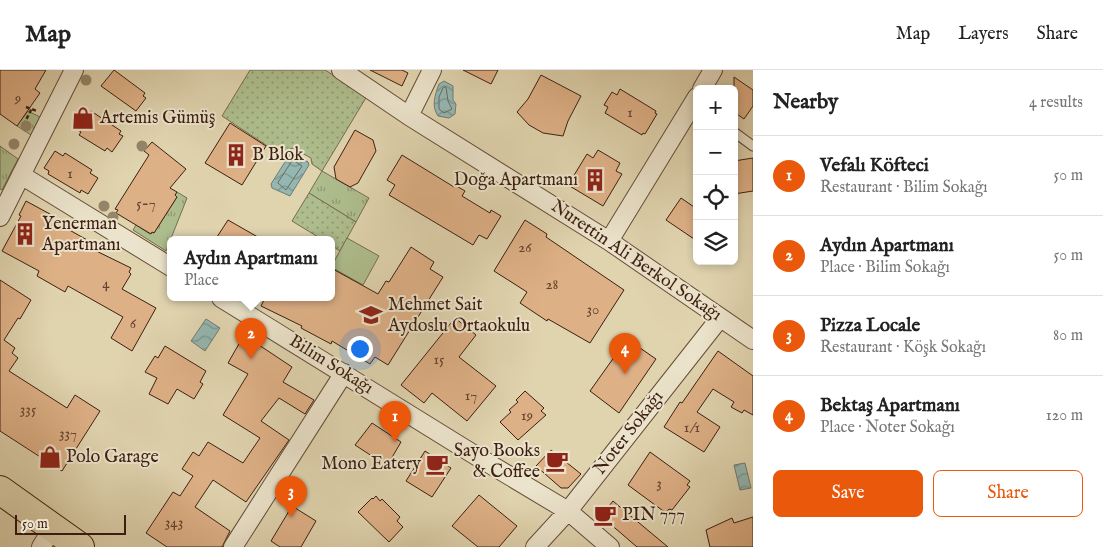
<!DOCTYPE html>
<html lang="en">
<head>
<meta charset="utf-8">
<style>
  :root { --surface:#fff; --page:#f6f6f6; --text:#222; --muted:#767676; --line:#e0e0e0; --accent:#ea580c }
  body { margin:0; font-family:"IM FELL English",serif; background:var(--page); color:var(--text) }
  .controls { position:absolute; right:15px; top:15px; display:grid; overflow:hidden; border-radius:8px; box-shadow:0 2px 8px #0003 }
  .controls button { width:45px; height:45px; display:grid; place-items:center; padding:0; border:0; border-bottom:1px solid var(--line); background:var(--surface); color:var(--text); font:25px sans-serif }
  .scale { position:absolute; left:15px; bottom:12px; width:111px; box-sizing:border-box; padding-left:5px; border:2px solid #3c1f12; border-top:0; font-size:14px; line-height:18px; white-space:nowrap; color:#3c1f12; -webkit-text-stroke:4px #ebe3cb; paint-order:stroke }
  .you { position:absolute; left:359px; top:278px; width:18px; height:18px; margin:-12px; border:4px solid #fff; border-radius:50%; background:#1a73e8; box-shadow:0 0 0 8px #1a73e833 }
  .badge { display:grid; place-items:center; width:32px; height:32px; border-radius:50%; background:var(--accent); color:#fff; font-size:16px; font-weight:700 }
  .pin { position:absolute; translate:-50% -41px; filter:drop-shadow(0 1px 2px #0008) }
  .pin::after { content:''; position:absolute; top:26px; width:18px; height:15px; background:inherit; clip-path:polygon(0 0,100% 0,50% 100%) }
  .popup { position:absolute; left:167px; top:166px; width:168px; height:65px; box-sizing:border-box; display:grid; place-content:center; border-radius:8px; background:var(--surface); filter:drop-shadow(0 1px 4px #0005); font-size:16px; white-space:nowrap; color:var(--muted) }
  .popup b { font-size:19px; color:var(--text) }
  .popup::after { content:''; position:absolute; left:50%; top:100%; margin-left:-10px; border:10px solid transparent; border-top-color:var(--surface) }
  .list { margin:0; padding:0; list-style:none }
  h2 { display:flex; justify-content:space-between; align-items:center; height:65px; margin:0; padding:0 20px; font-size:21px }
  h2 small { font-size:16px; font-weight:400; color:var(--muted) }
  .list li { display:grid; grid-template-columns:32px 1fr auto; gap:15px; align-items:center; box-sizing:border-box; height:80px; padding:0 20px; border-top:1px solid var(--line) }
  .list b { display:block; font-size:19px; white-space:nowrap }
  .list p { margin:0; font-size:16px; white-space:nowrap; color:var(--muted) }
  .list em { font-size:16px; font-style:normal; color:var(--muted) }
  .actions { display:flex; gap:10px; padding:15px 20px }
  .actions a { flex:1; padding:11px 0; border:1px solid var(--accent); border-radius:8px; text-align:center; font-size:18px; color:var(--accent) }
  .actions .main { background:var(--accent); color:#fff }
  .icon { flex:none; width:28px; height:28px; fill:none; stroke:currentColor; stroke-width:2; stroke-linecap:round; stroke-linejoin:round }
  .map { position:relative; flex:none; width:753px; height:477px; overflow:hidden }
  header { display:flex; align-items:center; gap:30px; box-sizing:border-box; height:70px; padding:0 25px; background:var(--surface); border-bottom:1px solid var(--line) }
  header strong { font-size:24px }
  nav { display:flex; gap:28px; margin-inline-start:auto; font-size:18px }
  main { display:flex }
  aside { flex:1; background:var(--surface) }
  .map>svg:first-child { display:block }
</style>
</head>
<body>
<header>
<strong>Map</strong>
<nav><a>Map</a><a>Layers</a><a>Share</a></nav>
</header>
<main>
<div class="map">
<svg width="753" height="477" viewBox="0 0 753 477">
  <defs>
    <pattern id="grass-tufts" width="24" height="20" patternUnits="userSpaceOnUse" patternTransform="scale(1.25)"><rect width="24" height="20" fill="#aebd8d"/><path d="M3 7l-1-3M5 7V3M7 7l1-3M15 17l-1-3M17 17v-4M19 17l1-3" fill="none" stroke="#8f9972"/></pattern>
    <pattern id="park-dots" width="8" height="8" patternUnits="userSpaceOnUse" patternTransform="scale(1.25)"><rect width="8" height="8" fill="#aebd8d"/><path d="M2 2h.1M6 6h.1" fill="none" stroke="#8f9972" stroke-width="1.8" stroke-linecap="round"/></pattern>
    <pattern id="water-waves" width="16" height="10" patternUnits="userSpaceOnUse" patternTransform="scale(1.25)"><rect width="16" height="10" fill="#95b7b2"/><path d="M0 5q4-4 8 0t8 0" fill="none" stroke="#7b948f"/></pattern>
  </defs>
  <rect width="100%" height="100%" fill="#e0d4af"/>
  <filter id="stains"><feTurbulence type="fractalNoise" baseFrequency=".004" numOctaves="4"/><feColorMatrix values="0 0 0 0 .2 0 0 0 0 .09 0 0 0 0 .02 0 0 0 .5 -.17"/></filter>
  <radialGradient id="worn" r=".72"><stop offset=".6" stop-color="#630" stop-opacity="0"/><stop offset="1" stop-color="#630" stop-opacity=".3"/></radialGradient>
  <!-- grass -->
  <path fill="url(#grass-tufts)" stroke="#756e50" d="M28 41 40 47 31 65 17 56Z
    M0 76 18 89 2 120 0 119Z
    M322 101 369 128 356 152 309 123Z
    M177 122 187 128 166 181 133 160 136 155 150 164 152 162 154 163 177 127 175 125Z"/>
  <!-- park -->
  <path fill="url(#park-dots)" stroke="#756e50" d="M250 0H325L367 26 322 101 312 94 311 88 293 78 290 79 284 87 222 46Z
    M309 123 356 152 340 181 331 175V170H323L292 151Z"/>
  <!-- pitch -->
  <path fill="#aebd8d" stroke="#756e50" d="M347 168 379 186 363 215 331 197Z"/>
  <!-- water -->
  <path fill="url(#water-waves)" stroke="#717a72" d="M444 11 453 16V30L456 34 455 44 449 48 438 46C431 36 435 25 439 14Z
    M293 83 308 92 309 95 290 126 272 118 271 114 290 84Z
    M206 249 220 258 205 281 191 271Z
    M745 393 751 418 740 420 734 395Z"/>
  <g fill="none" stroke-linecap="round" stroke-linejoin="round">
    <!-- shore -->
    <path stroke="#686b62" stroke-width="1" d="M446 17 448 31 452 39 444 43 439 39V27L443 18Z
      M293 90 302 96 286 120 278 113Z"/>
  </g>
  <!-- building -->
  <path fill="#deb086" stroke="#3c1f12" d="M0 0H46L35 19 40 23 17 56 0 44Z
    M114 0 145 23 143 26 146 28 136 41 101 16Z
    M370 0H402L408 3 402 16Z
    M463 0H498L491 14Z
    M541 5 581 26 568 51 563 66 543 63 529 55 517 42 528 29Z
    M734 7 753 20V36L744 49 734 42Z
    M620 19 656 41 655 43 657 44 645 64 643 63 642 65 605 43 608 37 604 35 612 22 617 25Z
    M91 41 121 61 119 64 123 66 112 82 107 78 105 81 79 65 81 62 75 58 86 42 90 44Z
    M230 53 266 76 242 115 205 93Z
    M355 60 373 70 376 81 358 113 350 117 336 109 334 97Z
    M152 72 186 99 170 118 177 122 175 125 177 127 154 163 152 162 151 164 116 143 118 140 115 139 149 85 144 81Z
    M598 80 620 93 616 101 622 104 603 136 568 115 587 84 593 88Z
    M55 81 63 86 65 83 92 100 90 103 98 108 88 124 81 120 80 123 48 104 49 101 44 98Z
    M402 85 454 117 455 115 465 121 462 126 490 143 491 140 501 146 487 169 479 165 473 175 389 125 395 115 387 110Z
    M753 88V121L734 124V91Z
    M681 128 697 139V171L666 150Z
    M26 131 50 144 48 148 89 171 86 176 131 198 129 202 131 204 122 219 156 238 132 281 111 268 123 247 68 216 65 222 37 206 39 201 2 181 21 146 19 145Z
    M228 150 263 170H215Z
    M525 150 547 164 546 167 624 220 590 273 548 249 547 251 520 233 527 222 494 201Z
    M411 177 434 192 430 199 443 207 388 295 375 287 370 294 332 271 331 274 301 258 302 256 261 236 265 228H331V198L378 224 386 211 389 212Z
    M0 210 31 230 20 249 18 248 4 270 15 278 12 283 18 288 9 301 67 338 75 325 100 341 62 401 0 361Z
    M455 248 476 265 459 287 496 316 467 351 432 323 424 333 401 315Z
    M244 265 292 297 283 312 314 330 305 344 279 328 261 351 289 370 246 432 213 410 195 437 230 461 222 477H167L146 463 173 422 180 426 193 406 182 399 193 382 199 386 208 372 243 393 260 368 223 345 248 304 228 293Z
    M627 269 656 289 619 343 590 321Z
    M165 276 206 301 200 312 203 314 194 329 177 319 168 334 149 324 157 308 145 302 155 286 158 288Z
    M718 281 753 306V345L744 340 742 343 731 337 734 332 713 319 697 342 720 357 704 382 664 357 680 332 682 333Z
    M525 321 544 338 541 341 546 345 518 370 500 352 511 342 509 340 518 332 516 330Z
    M372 353 401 372 387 396 355 375Z
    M551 380 581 404 568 418H561L536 396Z
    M425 381 451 398 432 427 406 411Z
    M650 382 690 411 687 415 690 417 672 440 669 439 666 443 628 415Z
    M479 425 517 456 499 477H478L452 456Z
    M376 426 380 431 382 429 400 447 397 451 403 457 389 472 358 442 372 428 373 429Z
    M613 431 620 437 668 477H637L601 446Z
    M292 436 316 451 301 477H280L271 471Z
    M753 447V477H710L706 460 732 448 734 453Z"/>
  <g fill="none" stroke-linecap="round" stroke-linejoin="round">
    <defs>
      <path id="service" d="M734 62 753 76"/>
      <path id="minor" d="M341 0 409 46 609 171 753 270
        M702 19 713 0
        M409 46 432 0
        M21 105 171 197
        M0 147 74 0
        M609 171 697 27
        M221 228 478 387 568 441 610 477
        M41 477 54 456
        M233 477 344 303
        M535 477 568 441 720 248"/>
      <path id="primary" d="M0 420 80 477"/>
    </defs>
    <!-- service casing -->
    <use href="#service" stroke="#654c39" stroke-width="11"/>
    <!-- minor casing -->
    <use href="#minor" stroke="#654c39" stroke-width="20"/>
    <!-- primary casing -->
    <use href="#primary" stroke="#3c1f12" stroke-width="30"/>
    <!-- path -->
    <path stroke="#3c1f12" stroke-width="2.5" stroke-dasharray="4 2.5" stroke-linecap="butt" d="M26 37 37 41
      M28 57 23 56 32 38"/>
    <!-- service -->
    <use href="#service" stroke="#ebe3cb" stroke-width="9"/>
    <!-- minor -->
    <use href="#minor" stroke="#ebe3cb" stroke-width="18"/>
    <!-- primary -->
    <use href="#primary" stroke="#e0d4af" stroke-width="28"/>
  </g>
  <!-- trees -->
  <g fill="#95866a">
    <circle cx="86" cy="10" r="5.5"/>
    <circle cx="26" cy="56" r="5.5"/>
    <circle cx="14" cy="74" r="5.5"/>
    <circle cx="142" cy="76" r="5.5"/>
    <circle cx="104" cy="136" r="5.5"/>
    <circle cx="113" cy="147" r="5.5"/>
  </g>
  <!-- icons -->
  <defs>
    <symbol id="shop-bare" viewBox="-9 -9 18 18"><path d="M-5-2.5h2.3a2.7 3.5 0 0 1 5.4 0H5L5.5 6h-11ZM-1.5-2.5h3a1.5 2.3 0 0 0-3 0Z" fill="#8f2418" stroke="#ebe3cb" stroke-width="2.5" paint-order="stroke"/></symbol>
    <symbol id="building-bare" viewBox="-9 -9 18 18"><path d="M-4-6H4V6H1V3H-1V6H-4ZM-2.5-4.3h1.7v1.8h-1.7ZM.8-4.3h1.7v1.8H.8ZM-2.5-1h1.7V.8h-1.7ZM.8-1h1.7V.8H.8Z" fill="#8f2418" stroke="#ebe3cb" stroke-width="2.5" paint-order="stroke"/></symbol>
    <symbol id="school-bare" viewBox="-9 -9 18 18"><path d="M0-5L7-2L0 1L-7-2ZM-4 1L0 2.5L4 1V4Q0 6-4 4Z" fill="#8f2418" stroke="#ebe3cb" stroke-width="2.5" paint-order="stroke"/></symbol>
    <symbol id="cafe-bare" viewBox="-9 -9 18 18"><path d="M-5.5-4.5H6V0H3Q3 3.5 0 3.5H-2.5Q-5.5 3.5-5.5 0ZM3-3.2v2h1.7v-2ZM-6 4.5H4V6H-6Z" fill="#8f2418" stroke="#ebe3cb" stroke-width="2.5" paint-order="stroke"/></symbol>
  </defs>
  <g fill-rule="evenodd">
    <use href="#shop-bare" x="67" y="32" width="32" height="32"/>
    <use href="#building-bare" x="220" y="69" width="32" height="32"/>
    <use href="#building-bare" x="579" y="94" width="32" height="32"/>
    <use href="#building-bare" x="9" y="148" width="32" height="32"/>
    <use href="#school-bare" x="355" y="229" width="32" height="32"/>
    <use href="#shop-bare" x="34" y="371" width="32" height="32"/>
    <use href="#cafe-bare" x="541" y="375" width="32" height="32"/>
    <use href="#cafe-bare" x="421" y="378" width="32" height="32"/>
    <use href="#cafe-bare" x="589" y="429" width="32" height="32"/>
  </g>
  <g text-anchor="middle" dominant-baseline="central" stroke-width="4" stroke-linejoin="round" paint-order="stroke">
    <!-- number labels -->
    <g font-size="15" fill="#64432f">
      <text x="18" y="28">9</text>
      <text x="630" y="42">1</text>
      <text x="70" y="103">1</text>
      <text x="146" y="133">5-7</text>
      <text x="525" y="177">26</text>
      <text x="106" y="213">4</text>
      <text x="552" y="214">28</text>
      <text x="593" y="239">30</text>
      <text x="133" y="253">6</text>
      <text x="439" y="289">15</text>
      <text x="471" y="325">17</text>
      <text x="28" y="339">335</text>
      <text x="527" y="345">19</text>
      <text x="692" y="357">1/1</text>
      <text x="68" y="363">337</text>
      <text x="659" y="413">3</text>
      <text x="174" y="452">343</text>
    </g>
    <!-- poi labels -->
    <g font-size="18" fill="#3c1f12" stroke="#ebe3cb" text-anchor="start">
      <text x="100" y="48">Artemis Gümüş</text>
      <text x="252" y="85">B Blok</text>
      <text x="578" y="110" text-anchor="end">Doğa Apartmanı</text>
      <text x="42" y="154">Yenerman<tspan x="42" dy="21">Apartmanı</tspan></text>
      <text x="388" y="235">Mehmet Sait<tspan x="388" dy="21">Aydoslu Ortaokulu</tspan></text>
      <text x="540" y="381" text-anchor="end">Sayo Books<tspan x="540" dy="21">&amp; Coffee</tspan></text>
      <text x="66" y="387">Polo Garage</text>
      <text x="421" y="394" text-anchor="end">Mono Eatery</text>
      <text x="622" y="445">PIN 777</text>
    </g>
    <!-- street labels -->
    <g font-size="18" fill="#3c1f12" stroke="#ebe3cb">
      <text transform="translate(636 191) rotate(34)">Nurettin Ali Berkol Sokağı</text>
      <text transform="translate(331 295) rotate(32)">Bilim Sokağı</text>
      <text transform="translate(629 363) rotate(-52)">Noter Sokağı</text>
    </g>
  </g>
  <rect width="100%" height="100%" filter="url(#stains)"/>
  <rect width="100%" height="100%" fill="url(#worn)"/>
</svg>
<div class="controls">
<button>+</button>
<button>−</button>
<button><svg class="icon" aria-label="locate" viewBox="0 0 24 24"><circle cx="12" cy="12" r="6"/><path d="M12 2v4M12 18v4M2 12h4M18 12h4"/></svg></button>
<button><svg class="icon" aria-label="layers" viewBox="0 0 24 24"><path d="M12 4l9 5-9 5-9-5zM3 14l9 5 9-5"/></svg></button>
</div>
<div class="scale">50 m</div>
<div class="you"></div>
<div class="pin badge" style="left:395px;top:372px">1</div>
<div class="pin badge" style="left:251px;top:289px">2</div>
<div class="popup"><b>Aydın Apartmanı</b>Place</div>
<div class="pin badge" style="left:291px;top:447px">3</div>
<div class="pin badge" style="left:625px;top:304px">4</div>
</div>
<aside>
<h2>Nearby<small>4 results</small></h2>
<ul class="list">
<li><span class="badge">1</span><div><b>Vefalı Köfteci</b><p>Restaurant · Bilim Sokağı</p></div><em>50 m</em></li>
<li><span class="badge">2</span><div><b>Aydın Apartmanı</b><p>Place · Bilim Sokağı</p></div><em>50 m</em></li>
<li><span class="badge">3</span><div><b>Pizza Locale</b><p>Restaurant · Köşk Sokağı</p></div><em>80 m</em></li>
<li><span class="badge">4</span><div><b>Bektaş Apartmanı</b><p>Place · Noter Sokağı</p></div><em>120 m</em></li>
</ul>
<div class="actions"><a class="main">Save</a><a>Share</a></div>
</aside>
</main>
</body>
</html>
